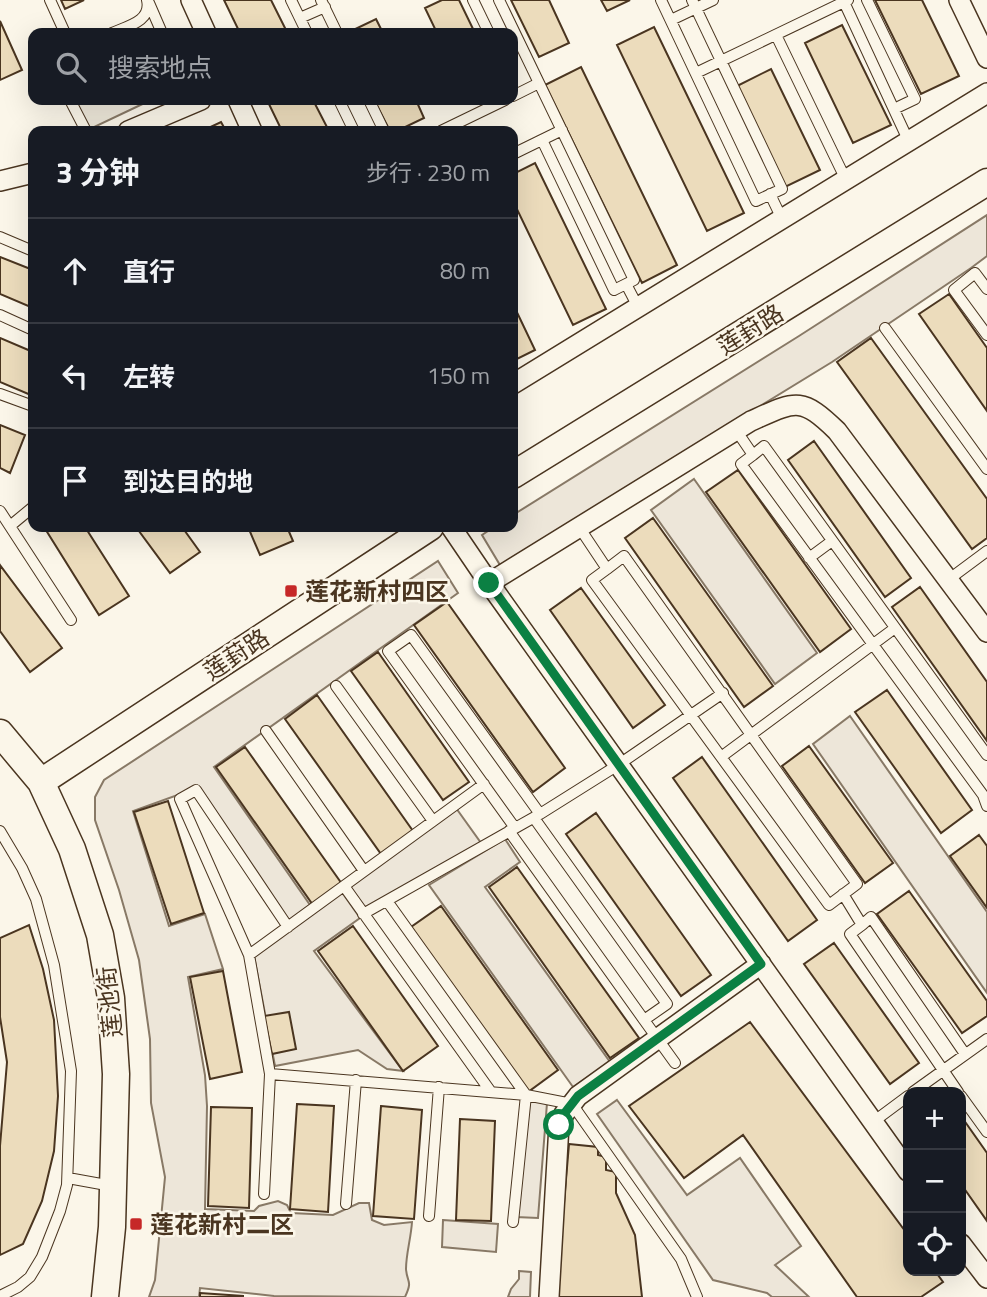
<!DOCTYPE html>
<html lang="zh">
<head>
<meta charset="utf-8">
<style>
  :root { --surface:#171b24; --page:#20242c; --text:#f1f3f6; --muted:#9ea1a6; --line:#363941 }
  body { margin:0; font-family:"Titillium Web","Noto Sans SC",sans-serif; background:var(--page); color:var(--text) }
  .controls { position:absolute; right:21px; bottom:21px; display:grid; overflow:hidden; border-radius:14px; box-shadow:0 7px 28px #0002 }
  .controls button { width:63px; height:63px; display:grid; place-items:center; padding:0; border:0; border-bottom:2px solid var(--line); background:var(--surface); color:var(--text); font:35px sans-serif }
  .stop { position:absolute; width:21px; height:21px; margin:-16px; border:5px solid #0b8043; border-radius:50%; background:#fff }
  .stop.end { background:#0b8043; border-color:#fff; box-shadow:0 2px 7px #0008 }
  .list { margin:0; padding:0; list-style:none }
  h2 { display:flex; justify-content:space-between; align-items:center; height:91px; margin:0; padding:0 28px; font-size:30px }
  h2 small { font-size:23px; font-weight:400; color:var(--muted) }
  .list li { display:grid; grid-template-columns:46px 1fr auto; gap:21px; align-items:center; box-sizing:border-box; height:105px; padding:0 28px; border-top:2px solid var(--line) }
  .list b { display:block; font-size:26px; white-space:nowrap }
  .list em { font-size:23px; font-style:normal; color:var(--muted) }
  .icon { flex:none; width:38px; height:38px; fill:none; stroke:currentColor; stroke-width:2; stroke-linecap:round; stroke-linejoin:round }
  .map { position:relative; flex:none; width:987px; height:1297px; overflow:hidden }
  .search { position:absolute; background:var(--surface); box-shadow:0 7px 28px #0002; left:28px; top:28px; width:490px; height:77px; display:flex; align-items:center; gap:18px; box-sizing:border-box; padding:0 24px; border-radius:14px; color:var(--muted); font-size:26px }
  .panel { position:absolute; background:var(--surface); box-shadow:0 7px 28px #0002; left:28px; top:126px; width:490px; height:406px; border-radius:14px }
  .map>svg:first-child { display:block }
</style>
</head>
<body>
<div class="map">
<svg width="987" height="1297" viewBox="0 0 987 1297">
  <rect width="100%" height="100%" fill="#fbf6e9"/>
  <!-- green -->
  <path fill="#ede6d9" stroke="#887966" stroke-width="2" d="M987 215V256L971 268 832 362 500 565 482 535 494 527H513V515L799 336Z
    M694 479 817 653 775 684 651 510Z
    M438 561 458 593 214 767 310 905 287 922 197 788 133 811 169 926 205 914 223 969 188 977 205 1075 207 1106 205 1209 254 1211 259 1206 278 1201 287 1205 291 1213 333 1215 359 1203H369L372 1220 384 1225 412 1222C411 1238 406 1254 406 1269 407 1283 413 1280 405 1297L274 1296 200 1288 199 1297H149L155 1280 165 1177 151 1103 150 1039 139 960 119 890 95 820V797L104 780Z
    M850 716 987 912V993L813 744Z
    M456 808 481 843 365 909 349 885Z
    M505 839 520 862 485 887 610 1062 573 1087 429 885Z
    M341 891 360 918 314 951 403 1071 387 1069 358 1050 275 1066 254 956Z
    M527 1100 547 1103 538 1218 516 1217Z
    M617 1100 687 1195 740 1158 801 1246 775 1265 809 1297H772L767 1293 713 1280 597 1114Z
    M443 1220 498 1224 496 1252 442 1247Z
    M519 1271 531 1272 530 1297H508L511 1289 519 1279Z"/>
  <!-- parking -->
  <path fill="#ede7d9" stroke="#887966" stroke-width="2" d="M74 100H151L88 130Z"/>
  <!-- building -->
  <path fill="#ecdcbc" stroke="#4a3520" stroke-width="2" d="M61 0H84L65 9Z
    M224 0H271L286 30 279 33H240Z
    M442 0H459L475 33H437L425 8Z
    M511 0H549L569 43 539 57Z
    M601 0H630L607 11Z
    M875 0H922L959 76 921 94Z
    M376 19 383 33H347Z
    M0 21 22 70 0 80Z
    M842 25 891 125 853 143 805 43Z
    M654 27 744 213 707 231 617 45Z
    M581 67 677 265 642 283 545 85Z
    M771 69 820 170 785 187 737 86Z
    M267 100H313L329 131H282Z
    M374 100H416L424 118 397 131H390Z
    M221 122 226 131H202Z
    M535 163 606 309 573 325 513 201V174Z
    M0 257 33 270V308L0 294Z
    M949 294 987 348V411L919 314Z
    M513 304 535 350 513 361Z
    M0 338 33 352V396L0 382Z
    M871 338 987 499V538L972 549 837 362Z
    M0 425 25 435 10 473 0 468Z
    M814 441 911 578 885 597 788 460Z
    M738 470 851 629 820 652 706 492Z
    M653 518 773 686 744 707 625 538Z
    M44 527H85L129 596 99 615Z
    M136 527H182L200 552 170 573Z
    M248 527H287L293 541 260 555Z
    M0 565 62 648 30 672 0 631Z
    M920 587 987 682V741L892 607Z
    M581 588 665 705 633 728 550 610Z
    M447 602 565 768 533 792 414 625Z
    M378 652 469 782 443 800 351 671Z
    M887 690 972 810 941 833 855 712Z
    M317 695 413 831 381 854 285 719Z
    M809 746 893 863 865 883 782 766Z
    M245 747 342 884 313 905 216 767Z
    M702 757 817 920 788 941 673 778Z
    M168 801 204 913 171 924 134 812Z
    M596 813 711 975 681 996 566 834Z
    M979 835 987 846V908L950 856Z
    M517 867 639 1038 610 1058 489 887Z
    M909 891 987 1001V1016L962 1033 877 914Z
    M441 906 558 1070 528 1092 411 927Z
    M29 925 43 969 54 1020 58 1096 54 1151 42 1201 23 1244 0 1255V1146L7 1062 0 1017V938Z
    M353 926 438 1046 403 1071 318 951Z
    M834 943 919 1063 890 1084 804 964Z
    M223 971 242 1072 210 1079 190 977Z
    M289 1012 296 1049 272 1054 264 1016Z
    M750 1022 908 1235V1271H935L943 1282 921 1297H857L743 1135 684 1178 629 1106Z
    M297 1104 334 1106 328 1212 290 1209Z
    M381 1106 422 1110 414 1219 373 1216Z
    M211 1107 252 1108 249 1208 208 1206Z
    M961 1116 987 1153V1221L961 1184Z
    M460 1119 495 1121 491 1221 456 1220Z
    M569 1144 598 1147V1155L606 1157V1170L616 1172V1193L635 1235 642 1297H556Z
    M200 1293 243 1296V1297H200Z"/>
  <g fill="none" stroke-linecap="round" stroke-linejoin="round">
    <defs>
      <path id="service" d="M50 0 65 33
        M291 0 307 33
        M321 0 337 33
        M473 0 489 33
        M499 0 634 280 626 284 638 307
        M661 0 756 201 782 189 692 0
        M867 0 915 99 894 109
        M844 2 909 142
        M149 3 162 33
        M300 18 325 7
        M671 20 713 0
        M112 33C128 26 152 21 147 0
        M776 35 846 180
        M696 73 848 0
        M513 96 539 83
        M70 100 86 131
        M339 100 354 131
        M369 100 384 131
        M441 131 505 100
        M542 140 614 290 626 284
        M513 154 562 130
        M770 194 782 219
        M0 237 33 251
        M987 289 975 273 954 290 987 335
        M0 315 33 330
        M885 328 987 469
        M0 394 33 406
        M736 430 753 455 741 464 983 795 987 806
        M753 455 764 446 987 755
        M0 511 71 620
        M10 526 33 507
        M579 527 607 569 624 556 857 884 829 905 592 580 607 569
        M809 558 832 541
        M948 580 987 551
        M336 686 433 821
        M266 731 364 871
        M721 757 895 628
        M534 818 667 1004 644 1020 675 1063
        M515 828 388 651 411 635 540 814
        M0 831 22 868 36 899 54 965 71 1071 67 1185 60 1211 42 1257 30 1277 18 1287 0 1296
        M509 831 644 1020
        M344 886 491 1092
        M843 894 862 925 871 917 965 1054
        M387 901 526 1095 572 1104 681 1259 697 1297
        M363 914 540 814 618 765 723 693
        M862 925 850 934 958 1092
        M288 927 196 790 180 799 249 955 484 784
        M249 955 270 1074 264 1194
        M270 1074 526 1095 513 1222
        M913 1092 987 1039
        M961 1096 987 1132
        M873 1122 908 1096
        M68 1178 112 1186
        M346 1204 356 1080
        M429 1216 439 1087"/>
      <path id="minor" d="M191 0 206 33
        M959 0 987 58
        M238 100 252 131
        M128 131 201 100
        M0 181 33 173
        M513 384 987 93
        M451 527 489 583 751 421C796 401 801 396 837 431L987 632
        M489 583 908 1171
        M961 1244 987 1278
        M549 1297 559 1125 564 1114 578 1096 761 964"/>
      <path id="secondary" d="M513 475 987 182
        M0 733 41 782 72 849 100 935 111 998 116 1074 112 1227 105 1297
        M41 782 430 527"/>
    </defs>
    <!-- service casing -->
    <use href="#service" stroke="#4a3520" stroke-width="12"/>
    <!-- minor casing -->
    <use href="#minor" stroke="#4a3520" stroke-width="22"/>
    <!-- secondary casing -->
    <use href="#secondary" stroke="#4a3520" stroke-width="29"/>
    <!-- service -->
    <use href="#service" stroke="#fbf6e9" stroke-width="10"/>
    <!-- minor -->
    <use href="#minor" stroke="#fbf6e9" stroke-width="19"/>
    <!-- secondary -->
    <use href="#secondary" stroke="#fbf6e9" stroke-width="26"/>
  </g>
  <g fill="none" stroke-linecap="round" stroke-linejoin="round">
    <!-- route -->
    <path stroke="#0b8043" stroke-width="9" d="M489 583 761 964 578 1096 564 1114 559 1125"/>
  </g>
  <!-- markers -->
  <g fill="#c62828" stroke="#fbf6e9" stroke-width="2.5">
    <rect x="284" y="584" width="14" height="14" rx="3.5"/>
    <rect x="129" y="1217" width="14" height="14" rx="3.5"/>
  </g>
  <g text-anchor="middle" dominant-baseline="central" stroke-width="5" stroke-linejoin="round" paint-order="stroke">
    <!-- street labels -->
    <g font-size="24" fill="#4a3520" stroke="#fbf6e9">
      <text transform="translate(750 329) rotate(-32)">莲葑路</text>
      <text transform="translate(236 654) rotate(-33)">莲葑路</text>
      <text transform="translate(109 1002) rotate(-96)">莲池街</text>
    </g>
    <!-- poi labels -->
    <g font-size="24" font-weight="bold" fill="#4a3520" stroke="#fbf6e9" text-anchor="start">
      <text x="305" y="591">莲花新村四区</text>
      <text x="150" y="1224">莲花新村二区</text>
    </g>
  </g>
</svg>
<div class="controls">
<button>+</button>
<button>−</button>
<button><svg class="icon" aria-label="locate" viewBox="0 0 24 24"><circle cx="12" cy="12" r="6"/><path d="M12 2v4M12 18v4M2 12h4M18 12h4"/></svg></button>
</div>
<div class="stop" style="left:559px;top:1125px"></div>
<div class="stop end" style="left:489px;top:583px"></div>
<div class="search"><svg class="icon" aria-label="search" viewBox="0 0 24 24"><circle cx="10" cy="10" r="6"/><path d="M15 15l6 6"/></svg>搜索地点</div>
<section class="panel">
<h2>3 分钟<small>步行 · 230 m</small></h2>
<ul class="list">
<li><svg class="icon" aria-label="ahead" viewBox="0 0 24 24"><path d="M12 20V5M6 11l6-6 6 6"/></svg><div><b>直行</b></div><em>80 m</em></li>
<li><svg class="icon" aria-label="left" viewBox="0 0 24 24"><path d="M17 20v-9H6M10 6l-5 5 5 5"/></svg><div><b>左转</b></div><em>150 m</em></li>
<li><svg class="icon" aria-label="arrive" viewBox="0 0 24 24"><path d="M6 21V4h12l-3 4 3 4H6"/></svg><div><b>到达目的地</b></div></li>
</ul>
</section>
</div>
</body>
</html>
